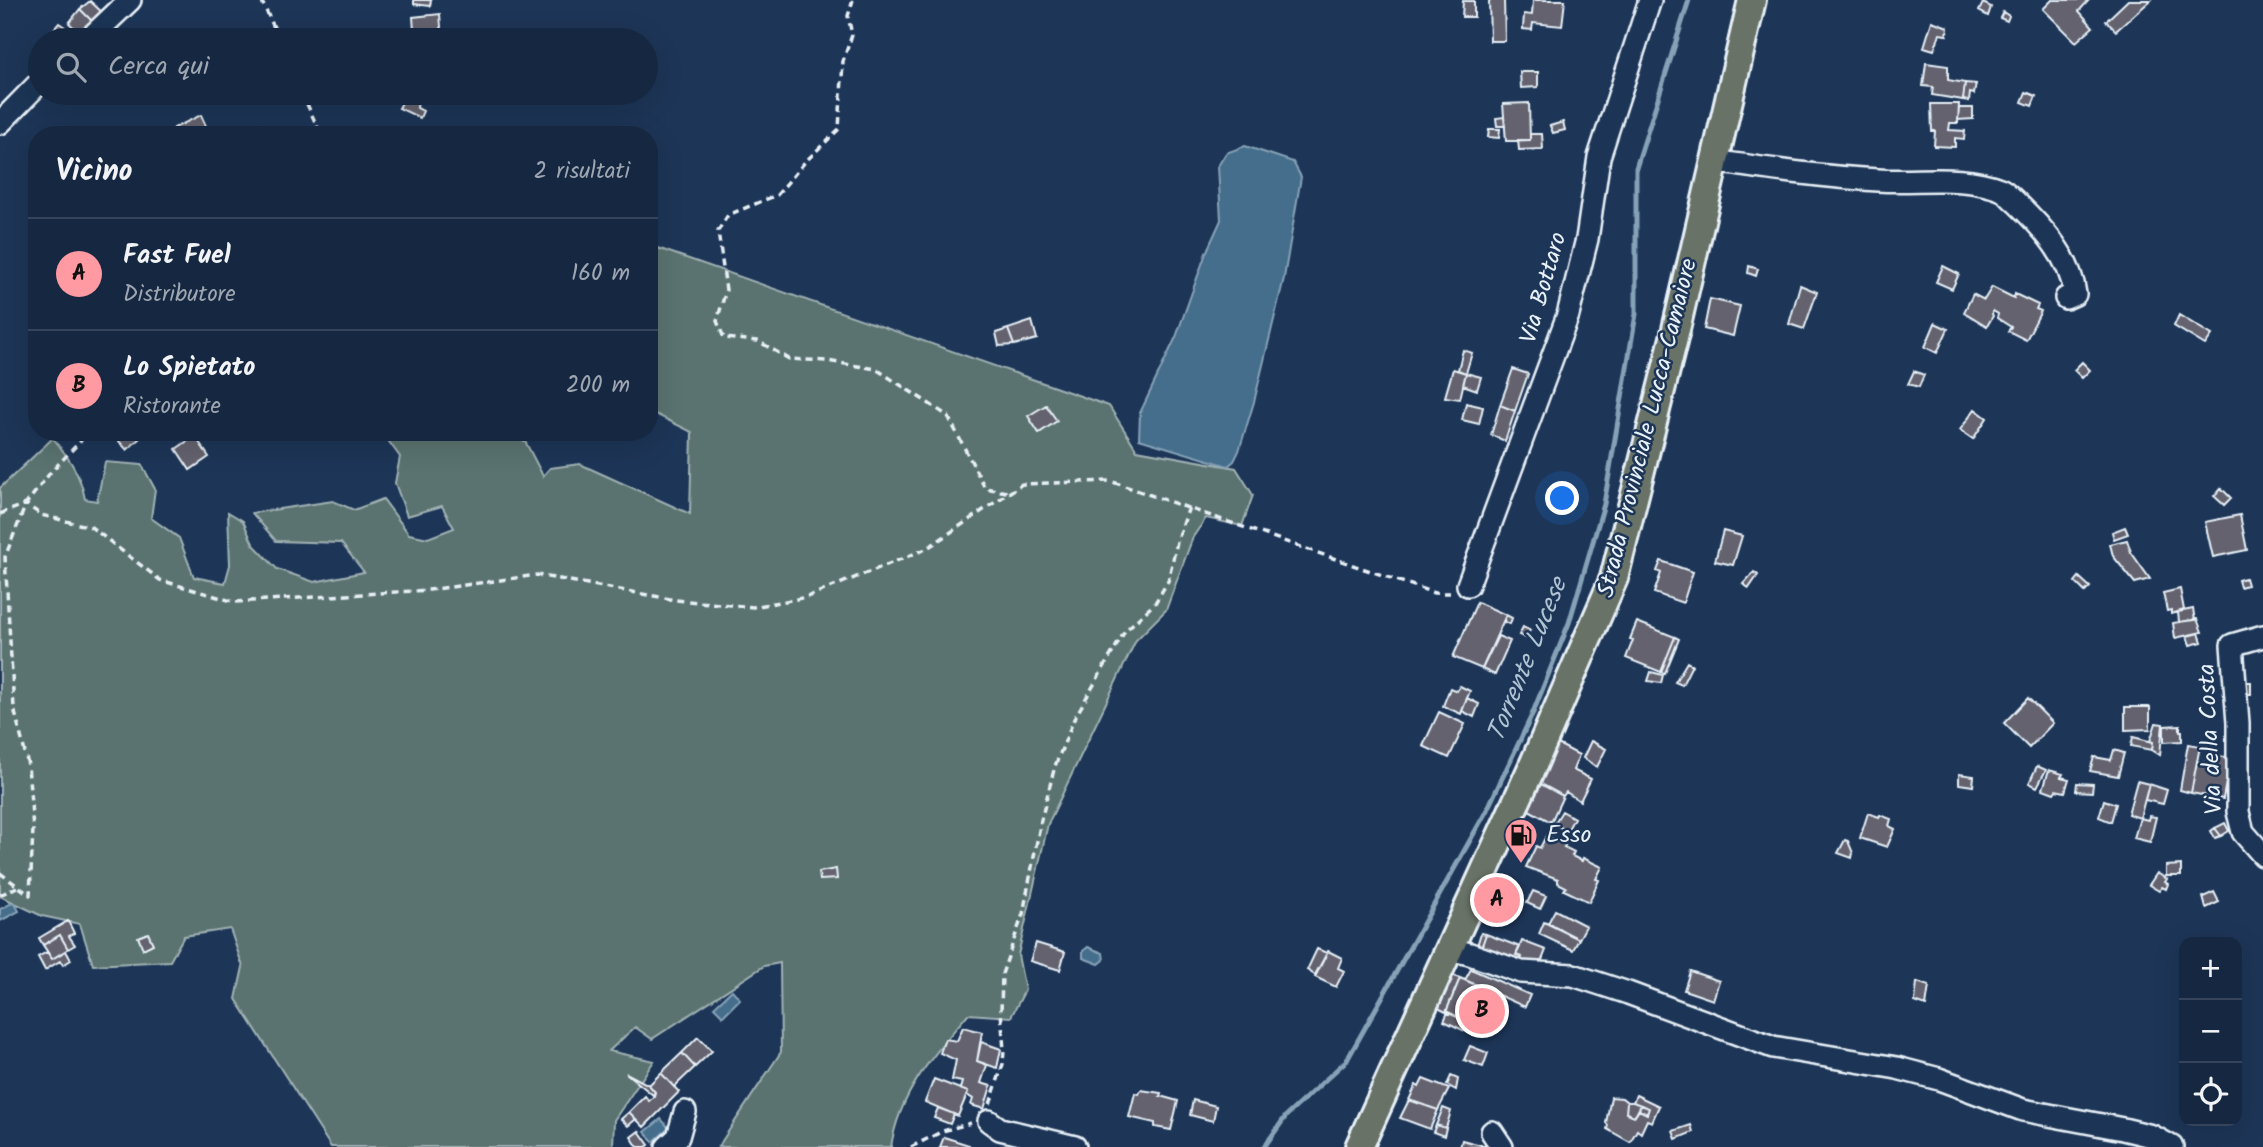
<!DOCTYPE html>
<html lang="it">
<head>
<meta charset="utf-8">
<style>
  :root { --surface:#162841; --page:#1f3048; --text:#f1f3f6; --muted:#9ea6b1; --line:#35445a; --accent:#ff9aa2 }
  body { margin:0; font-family:Kalam,sans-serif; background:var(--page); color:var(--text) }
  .controls { position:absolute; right:21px; bottom:21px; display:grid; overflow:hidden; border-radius:14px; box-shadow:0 7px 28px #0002 }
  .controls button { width:63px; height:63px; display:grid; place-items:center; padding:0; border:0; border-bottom:2px solid var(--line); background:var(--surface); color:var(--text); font:35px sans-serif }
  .you { position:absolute; left:1563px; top:499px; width:24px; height:24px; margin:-18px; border:5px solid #fff; border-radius:50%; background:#1a73e8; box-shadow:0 0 0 10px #1a73e833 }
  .badge { display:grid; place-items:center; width:46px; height:46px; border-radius:50%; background:var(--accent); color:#111; font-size:23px; font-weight:700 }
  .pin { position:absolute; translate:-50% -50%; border:4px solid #fff; box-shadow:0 2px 7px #0006 }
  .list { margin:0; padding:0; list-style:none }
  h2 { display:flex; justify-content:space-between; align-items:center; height:91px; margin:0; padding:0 28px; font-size:30px }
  h2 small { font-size:23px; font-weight:400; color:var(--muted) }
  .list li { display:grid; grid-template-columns:46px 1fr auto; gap:21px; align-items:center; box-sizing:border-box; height:112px; padding:0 28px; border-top:2px solid var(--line) }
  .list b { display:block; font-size:26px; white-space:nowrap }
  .list p { margin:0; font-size:23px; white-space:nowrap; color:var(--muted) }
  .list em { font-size:23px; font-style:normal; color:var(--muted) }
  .icon { flex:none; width:38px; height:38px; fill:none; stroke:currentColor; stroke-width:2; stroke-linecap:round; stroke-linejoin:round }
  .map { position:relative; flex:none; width:2263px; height:1147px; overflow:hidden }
  .search { position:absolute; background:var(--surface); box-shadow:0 7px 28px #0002; left:28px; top:28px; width:630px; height:77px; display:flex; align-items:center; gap:18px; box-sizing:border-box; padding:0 24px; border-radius:38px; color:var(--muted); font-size:26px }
  .panel { position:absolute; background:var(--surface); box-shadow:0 7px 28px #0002; left:28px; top:126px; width:630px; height:315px; border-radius:28px }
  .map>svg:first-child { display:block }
</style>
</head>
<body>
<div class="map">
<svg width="2263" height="1147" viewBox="0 0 2263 1147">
  <rect width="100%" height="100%" fill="#1d3557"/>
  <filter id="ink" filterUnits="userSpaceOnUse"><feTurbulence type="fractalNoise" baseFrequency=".0143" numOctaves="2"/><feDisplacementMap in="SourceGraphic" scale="14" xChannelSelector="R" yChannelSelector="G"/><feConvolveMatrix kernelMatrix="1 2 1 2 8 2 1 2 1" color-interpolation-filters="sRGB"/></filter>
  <g filter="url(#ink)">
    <!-- green -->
    <path fill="#5a7370" stroke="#a1b2b4" stroke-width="2" d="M649 245 1109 406 1137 450 1236 468 1253 495 1242 526 1206 518 1193 537 1166 610 1136 640 1048 824 1018 955 1025 990 1011 1017 968 1014C934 1054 899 1093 891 1147H718L781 1052 780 963 764 966 652 1039 635 1027 609 1051 654 1061 614 1120 613 1147H331L236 999 243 967 230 929 184 936 170 961 93 965 80 924 42 916 0 896V488L53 438C69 458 80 473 85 499L97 501 105 462 142 465 155 489 151 518 179 538 194 577 225 583 230 565 228 512 243 521 253 544 277 569 314 582 364 572 341 543 276 541 252 513 333 501 354 510 383 499 409 534 428 538 454 528 442 506 407 516 395 483 400 457 382 432H516L526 443 543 476 550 468 580 464 690 514 692 432 649 411Z"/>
    <!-- water -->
    <path fill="#456e8c" stroke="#86a2b7" stroke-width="2" d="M1245 146 1293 162 1301 177 1284 278 1254 402 1239 451 1234 461 1228 466 1139 439 1140 413 1176 337 1206 253 1221 220 1218 166 1226 153Z
      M14 902 19 911 0 921V909Z
      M1088 947 1103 953 1104 960 1099 964 1083 958V951Z
      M732 990 740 999 723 1016 714 1007Z
      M661 1119 669 1128 653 1142 645 1132Z"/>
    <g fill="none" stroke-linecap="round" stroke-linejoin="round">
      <!-- stream -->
      <path stroke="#86a2b7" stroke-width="5" d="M1264 1147 1286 1116 1347 1060 1487 810 1532 715 1569 623 1604 504 1636 314V168L1689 0"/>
    </g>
    <!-- building -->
    <path fill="#64626e" stroke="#e8f1f8" stroke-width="2" d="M414 0H431L430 6 414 4Z
      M1489 0H1504L1505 41H1490Z
      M1533 0H1565L1562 26 1533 23 1532 30 1523 29 1524 14 1532 15Z
      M2052 0H2089L2079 11 2093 27 2076 42 2043 9Z
      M2128 0H2151L2116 31 2106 21Z
      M90 1 106 16 96 25 80 9Z
      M1463 1H1474V17H1462Z
      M1983 3 1991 7 1988 16 1979 11Z
      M80 9 96 25 84 37 69 23Z
      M2003 12 2009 16 2007 21 2000 18Z
      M440 14 442 40H426L424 31 417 32 414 30 413 17Z
      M1932 21 1948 27 1947 35 1940 34 1934 50 1924 47Z
      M59 23 65 27 61 36 53 30Z
      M1926 63 1948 66V80L1965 83 1963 100 1932 95 1933 87 1923 86Z
      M1520 72H1538V87L1521 88Z
      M1965 83 1976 84 1974 94 1970 93 1969 101 1963 100Z
      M2026 92 2036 96 2032 106 2022 102Z
      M411 98 418 100 417 108 423 111 420 118 399 108 404 99 409 102Z
      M1529 103 1530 140 1506 141 1503 104Z
      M1931 104H1959L1958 123H1950L1949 130 1965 131 1964 139 1955 138V147L1934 146 1935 131H1932Z
      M1959 108H1973V119L1958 120Z
      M201 115 210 135H177L174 128Z
      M1504 117 1505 126H1497L1496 118Z
      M1563 122 1565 130 1553 133 1550 126Z
      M263 125 266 135H249L248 133Z
      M1489 129H1500L1499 138 1488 137Z
      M1530 134H1542L1543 149 1519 150 1518 140H1530Z
      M1749 266 1758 269 1756 276 1748 273Z
      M1943 266 1959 274 1952 289 1936 282Z
      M1800 285 1817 292 1804 329 1789 324Z
      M1992 287 2014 298 2015 294 2038 305 2036 309 2041 311 2026 340 2008 331 2011 327 1997 318 1998 314 1993 311 1992 314 1993 316 1987 326 1964 312 1973 294 1984 300Z
      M1710 299 1740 306 1733 336 1704 329Z
      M2179 315 2212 335 2205 345 2174 326Z
      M1032 321 1037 339 1014 345 1008 329Z
      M1935 323 1948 329 1937 353 1925 347Z
      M1008 329 1014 345 999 346 996 333Z
      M1463 350 1472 353 1466 373 1458 370Z
      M2082 362 2090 370 2082 378 2074 370Z
      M1453 369 1466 373 1460 399 1445 397Z
      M1513 369 1528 374 1515 411 1500 405Z
      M1914 371 1924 375 1919 387 1908 384Z
      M1466 373 1481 377 1477 390 1463 385Z
      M1466 403 1483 407 1479 424 1462 420Z
      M1046 405 1057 421 1039 433 1028 416Z
      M1500 405 1515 411 1505 441 1491 435Z
      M1975 409 1987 418 1973 439 1960 430Z
      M127 432H135L140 438 127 450 118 440Z
      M195 436 209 457 190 470 176 449Z
      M2221 488 2231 498 2224 505 2214 496Z
      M2240 515 2247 550 2213 557 2205 522Z
      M2125 527 2128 534 2114 539 2112 532Z
      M1723 531 1742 536 1733 565 1715 561Z
      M2127 540 2131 552 2150 579 2135 583 2113 556 2110 544Z
      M1661 561 1693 572 1683 603 1654 593 1661 573 1657 571Z
      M1754 572 1758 575 1749 588 1743 584Z
      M2079 577 2090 587 2085 592 2075 582Z
      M2245 578 2247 585 2240 587 2238 580Z
      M2180 589 2184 610 2171 614V610L2167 611 2163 593Z
      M1477 602 1506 615 1482 669 1453 657Z
      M2193 609 2195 620 2179 622 2178 612Z
      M1506 615 1512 618 1510 624 1504 622Z
      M2197 619 2202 632 2175 638 2173 623Z
      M1637 622 1675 637 1661 672 1626 658 1633 640 1630 639Z
      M1523 627 1530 630 1526 638 1519 635Z
      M2199 633 2202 642 2190 645 2187 636Z
      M1498 636 1510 641 1495 675 1482 669Z
      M1675 637 1679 639 1665 673 1661 672Z
      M1687 662 1692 665 1682 685 1675 682Z
      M1651 672 1663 675 1661 683 1648 681Z
      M2244 682H2251V694H2244Z
      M1460 686 1470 691 1461 714 1443 706 1450 688 1457 691Z
      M1467 698 1479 704 1474 717 1462 711Z
      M2028 698 2053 723 2029 748 2004 723Z
      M2125 707H2150V729L2125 730Z
      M1439 712 1465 724 1449 758 1423 746Z
      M2156 723 2163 724 2160 755 2152 750 2153 742 2150 741Z
      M2180 725V731H2182V741L2164 742V726Z
      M2133 737 2153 742 2152 750 2131 746Z
      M1591 741 1606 749 1597 767 1583 758Z
      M1558 744 1579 755 1573 770 1591 779 1580 801 1566 792 1563 796 1539 783Z
      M2188 744 2200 746 2191 793 2180 790Z
      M2114 750 2124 753 2118 776 2090 771 2094 757 2111 760Z
      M2216 756 2225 757 2228 770 2223 799 2191 793 2197 761 2215 765Z
      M2037 766 2046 770 2037 787 2029 783Z
      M2049 770 2063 774 2061 777 2069 779 2065 792 2056 790 2054 793 2043 789Z
      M1959 774 1974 776 1973 786 1959 784Z
      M2137 781 2149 784 2140 818 2128 814Z
      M1539 783 1563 796 1551 822 1527 809Z
      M2077 783 2093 784 2092 792 2076 791Z
      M2149 784 2167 790 2163 804 2145 800Z
      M2104 800 2116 804 2111 822 2099 817Z
      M1562 811 1574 818 1567 831 1554 824Z
      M1868 813 1879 817 1880 815 1891 819 1889 826 1895 829 1887 847 1860 838Z
      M2149 816 2156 817 2150 842 2134 838 2140 818 2148 820Z
      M2225 823 2229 831 2221 836 2215 828Z
      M2215 828 2221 836 2215 838 2211 831Z
      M1546 836 1565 845 1564 847 1574 852 1572 856 1582 861 1583 858 1602 867 1596 879 1599 880 1589 902 1564 890 1566 887 1558 883V879L1526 867 1536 846 1540 848Z
      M1845 840 1848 841 1853 853 1852 858 1838 853Z
      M2181 865V876H2166V866Z
      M836 869 837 879 820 880 819 872Z
      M2157 873 2167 879 2165 882 2168 884 2166 889 2162 887 2159 891 2149 885Z
      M1492 888 1509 896 1502 913 1484 906Z
      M1533 891 1546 896 1540 909 1527 903Z
      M2214 892 2219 902 2206 908 2203 897Z
      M1555 910 1586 926 1579 939 1548 923Z
      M68 921 74 933 69 936 75 945 68 949 60 935 43 945 39 938Z
      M1544 922 1579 939 1573 950 1539 934Z
      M148 933 153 944 143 949 138 937Z
      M1481 933 1486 934 1480 951 1476 949Z
      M1486 934 1520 947 1516 955 1522 957 1519 964 1480 951Z
      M60 935 68 949 52 959 43 945Z
      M1522 941 1546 950 1538 970 1519 964 1522 957 1516 955Z
      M1036 943 1065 952 1060 970 1030 961Z
      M1317 949 1327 953 1315 975 1307 970Z
      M66 951 71 960 63 965 60 961 45 970 38 957 47 952 52 959Z
      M1328 951 1342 958 1338 968 1344 971 1336 987 1315 977Z
      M1471 969 1530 995 1525 1007 1465 980Z
      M1690 971 1719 981 1713 1000 1684 990Z
      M1452 975 1460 978 1446 1012 1438 1008Z
      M1460 978 1501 996 1486 1030 1446 1012Z
      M1917 982 1929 986 1926 1006 1915 1002Z
      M1448 1012 1475 1025 1471 1034 1444 1021Z
      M963 1027 982 1032 977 1061 987 1065 981 1083 991 1086 984 1109 971 1105 973 1099 967 1095 968 1092 960 1089 962 1082 952 1080 956 1060 940 1053 945 1039 957 1041Z
      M698 1037 712 1051 695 1067 682 1053Z
      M981 1042 1001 1049 997 1068 977 1061Z
      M1470 1046 1488 1053 1483 1067 1464 1060Z
      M682 1053 695 1067 674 1087 661 1073Z
      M626 1073 649 1085 655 1092 653 1095Z
      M661 1073 679 1092 644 1127 629 1112 645 1096 649 1101 654 1096 655 1092 649 1085Z
      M1451 1076 1458 1079 1456 1090 1447 1085Z
      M934 1079 968 1092 958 1116 925 1102Z
      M1423 1079 1449 1089 1438 1110 1409 1100 1416 1085 1419 1087Z
      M1141 1090 1161 1093 1160 1096 1178 1101 1171 1130 1155 1127V1123L1129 1117 1135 1093 1139 1094Z
      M1636 1095 1659 1106 1652 1122 1647 1120 1641 1133 1637 1130 1630 1142 1607 1129 1608 1125 1606 1123 1611 1097 1622 1098 1627 1102 1626 1113 1635 1116 1639 1110 1647 1114 1649 1108 1633 1102Z
      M1193 1100 1216 1106 1213 1121 1190 1115Z
      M1409 1100 1438 1110 1430 1129 1400 1118Z
      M1627 1102H1633L1641 1105 1635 1116 1626 1113Z
      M1641 1105 1649 1108 1647 1114 1639 1110Z
      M938 1108 954 1114 950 1124 934 1118Z
      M1443 1108 1451 1111 1446 1128 1436 1125Z
      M629 1112 636 1119 628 1126 621 1119Z
      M1436 1125 1446 1128 1444 1136 1433 1132Z
      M1691 1125 1693 1132 1676 1139 1673 1131Z
      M639 1131 649 1145 646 1147H638L631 1137Z
      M944 1137 969 1145 968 1147H940Z
      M1462 1140 1485 1146 1484 1147H1460Z"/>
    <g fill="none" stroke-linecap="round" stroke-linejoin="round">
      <defs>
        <path id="minor" d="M88 40 130 0
          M0 123 40 82
          M1713 161C1768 169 1823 177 1878 180 1917 183 1962 174 2000 189 2006 191 2011 198 2016 202 2042 227 2071 258 2075 294L2066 298
          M1468 585 1568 315 1587 239 1599 157 1650 0
          M2263 636 2232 645 2238 723V812L2243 832 2263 855
          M1449 949 1470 954 1521 972 1573 975 1628 993 1773 1047 1897 1068 1939 1079 2023 1110 2123 1129 2152 1136 2172 1147
          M989 1121 1000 1129 1075 1147
          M1492 1132 1502 1147
          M667 1147 678 1137 685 1112"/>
        <path id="major" d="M1359 1147 1534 763 1614 578 1674 338 1752 0"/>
      </defs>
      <!-- minor casing -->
      <use href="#minor" stroke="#e8f1f8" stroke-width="26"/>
      <!-- major casing -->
      <use href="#major" stroke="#e8f1f8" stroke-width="32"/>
      <!-- path -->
      <path stroke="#e8f1f8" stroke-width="3.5" stroke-dasharray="7 5" stroke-linecap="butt" d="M261 0 280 40
        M853 0 848 16 852 35 843 61 839 129 804 163 777 195 728 215 718 231 726 290 717 321 724 338 758 341 789 359 827 361 876 369 948 416 985 488 1007 492
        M302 93 321 135
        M0 514 26 504 41 515 91 527 160 580 235 602 429 590 537 575 676 600 753 607 807 597 926 549 1022 484 1110 481 1434 593H1451
        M0 873 30 895 33 829 28 765 14 708 5 557 26 504 50 473 89 432
        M0 895 17 887
        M990 1104 1003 1064 1004 1050 1001 1012 1002 974 1023 914 1041 820 1055 766 1074 719 1125 631 1155 603 1168 581 1177 542 1189 507
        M911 1147 943 1131 971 1123"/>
      <!-- minor -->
      <use href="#minor" stroke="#1d3557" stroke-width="21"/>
      <!-- major -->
      <use href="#major" stroke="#687266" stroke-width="26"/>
    </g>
  </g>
  <!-- icons -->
  <defs>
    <symbol id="fuel-pin" viewBox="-11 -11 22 30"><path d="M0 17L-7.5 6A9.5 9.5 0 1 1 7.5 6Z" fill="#ff9aa2" stroke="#1d3557"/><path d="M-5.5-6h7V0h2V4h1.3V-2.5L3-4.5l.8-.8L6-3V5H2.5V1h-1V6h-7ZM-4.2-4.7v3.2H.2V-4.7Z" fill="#111"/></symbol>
  </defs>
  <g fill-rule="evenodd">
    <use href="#fuel-pin" x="1502" y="816" width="38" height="52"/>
  </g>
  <g text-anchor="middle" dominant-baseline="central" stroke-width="5" stroke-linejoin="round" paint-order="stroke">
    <!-- street labels -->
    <g font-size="24" fill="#e8f1f8" stroke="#1d3557">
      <text transform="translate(1544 288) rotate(-74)">Via Bottaro</text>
      <text transform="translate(1648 428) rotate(-76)">Strada Provinciale Lucca-Camaiore</text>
      <text transform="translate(2211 739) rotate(-93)">Via della Costa</text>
    </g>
    <!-- poi labels -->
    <g font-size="24" fill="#e8f1f8" stroke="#1d3557" text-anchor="start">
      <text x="1546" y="835">Esso</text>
    </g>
    <!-- water labels -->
    <g font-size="26" font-style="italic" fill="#afc3d2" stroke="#1d3557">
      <text transform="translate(1528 660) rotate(-68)">Torrente Lucese</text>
    </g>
  </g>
</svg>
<div class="controls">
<button>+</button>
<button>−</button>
<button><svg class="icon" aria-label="locate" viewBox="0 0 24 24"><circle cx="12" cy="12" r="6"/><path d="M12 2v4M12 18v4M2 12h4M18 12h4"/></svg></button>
</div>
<div class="you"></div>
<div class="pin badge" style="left:1497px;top:900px">A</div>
<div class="pin badge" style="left:1482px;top:1011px">B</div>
<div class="search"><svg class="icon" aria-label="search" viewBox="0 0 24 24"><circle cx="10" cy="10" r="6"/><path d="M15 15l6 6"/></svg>Cerca qui</div>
<section class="panel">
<h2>Vicino<small>2 risultati</small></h2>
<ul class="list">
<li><span class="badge">A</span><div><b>Fast Fuel</b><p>Distributore</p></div><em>160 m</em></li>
<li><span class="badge">B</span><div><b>Lo Spietato</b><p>Ristorante</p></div><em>200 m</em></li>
</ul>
</section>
</div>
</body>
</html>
